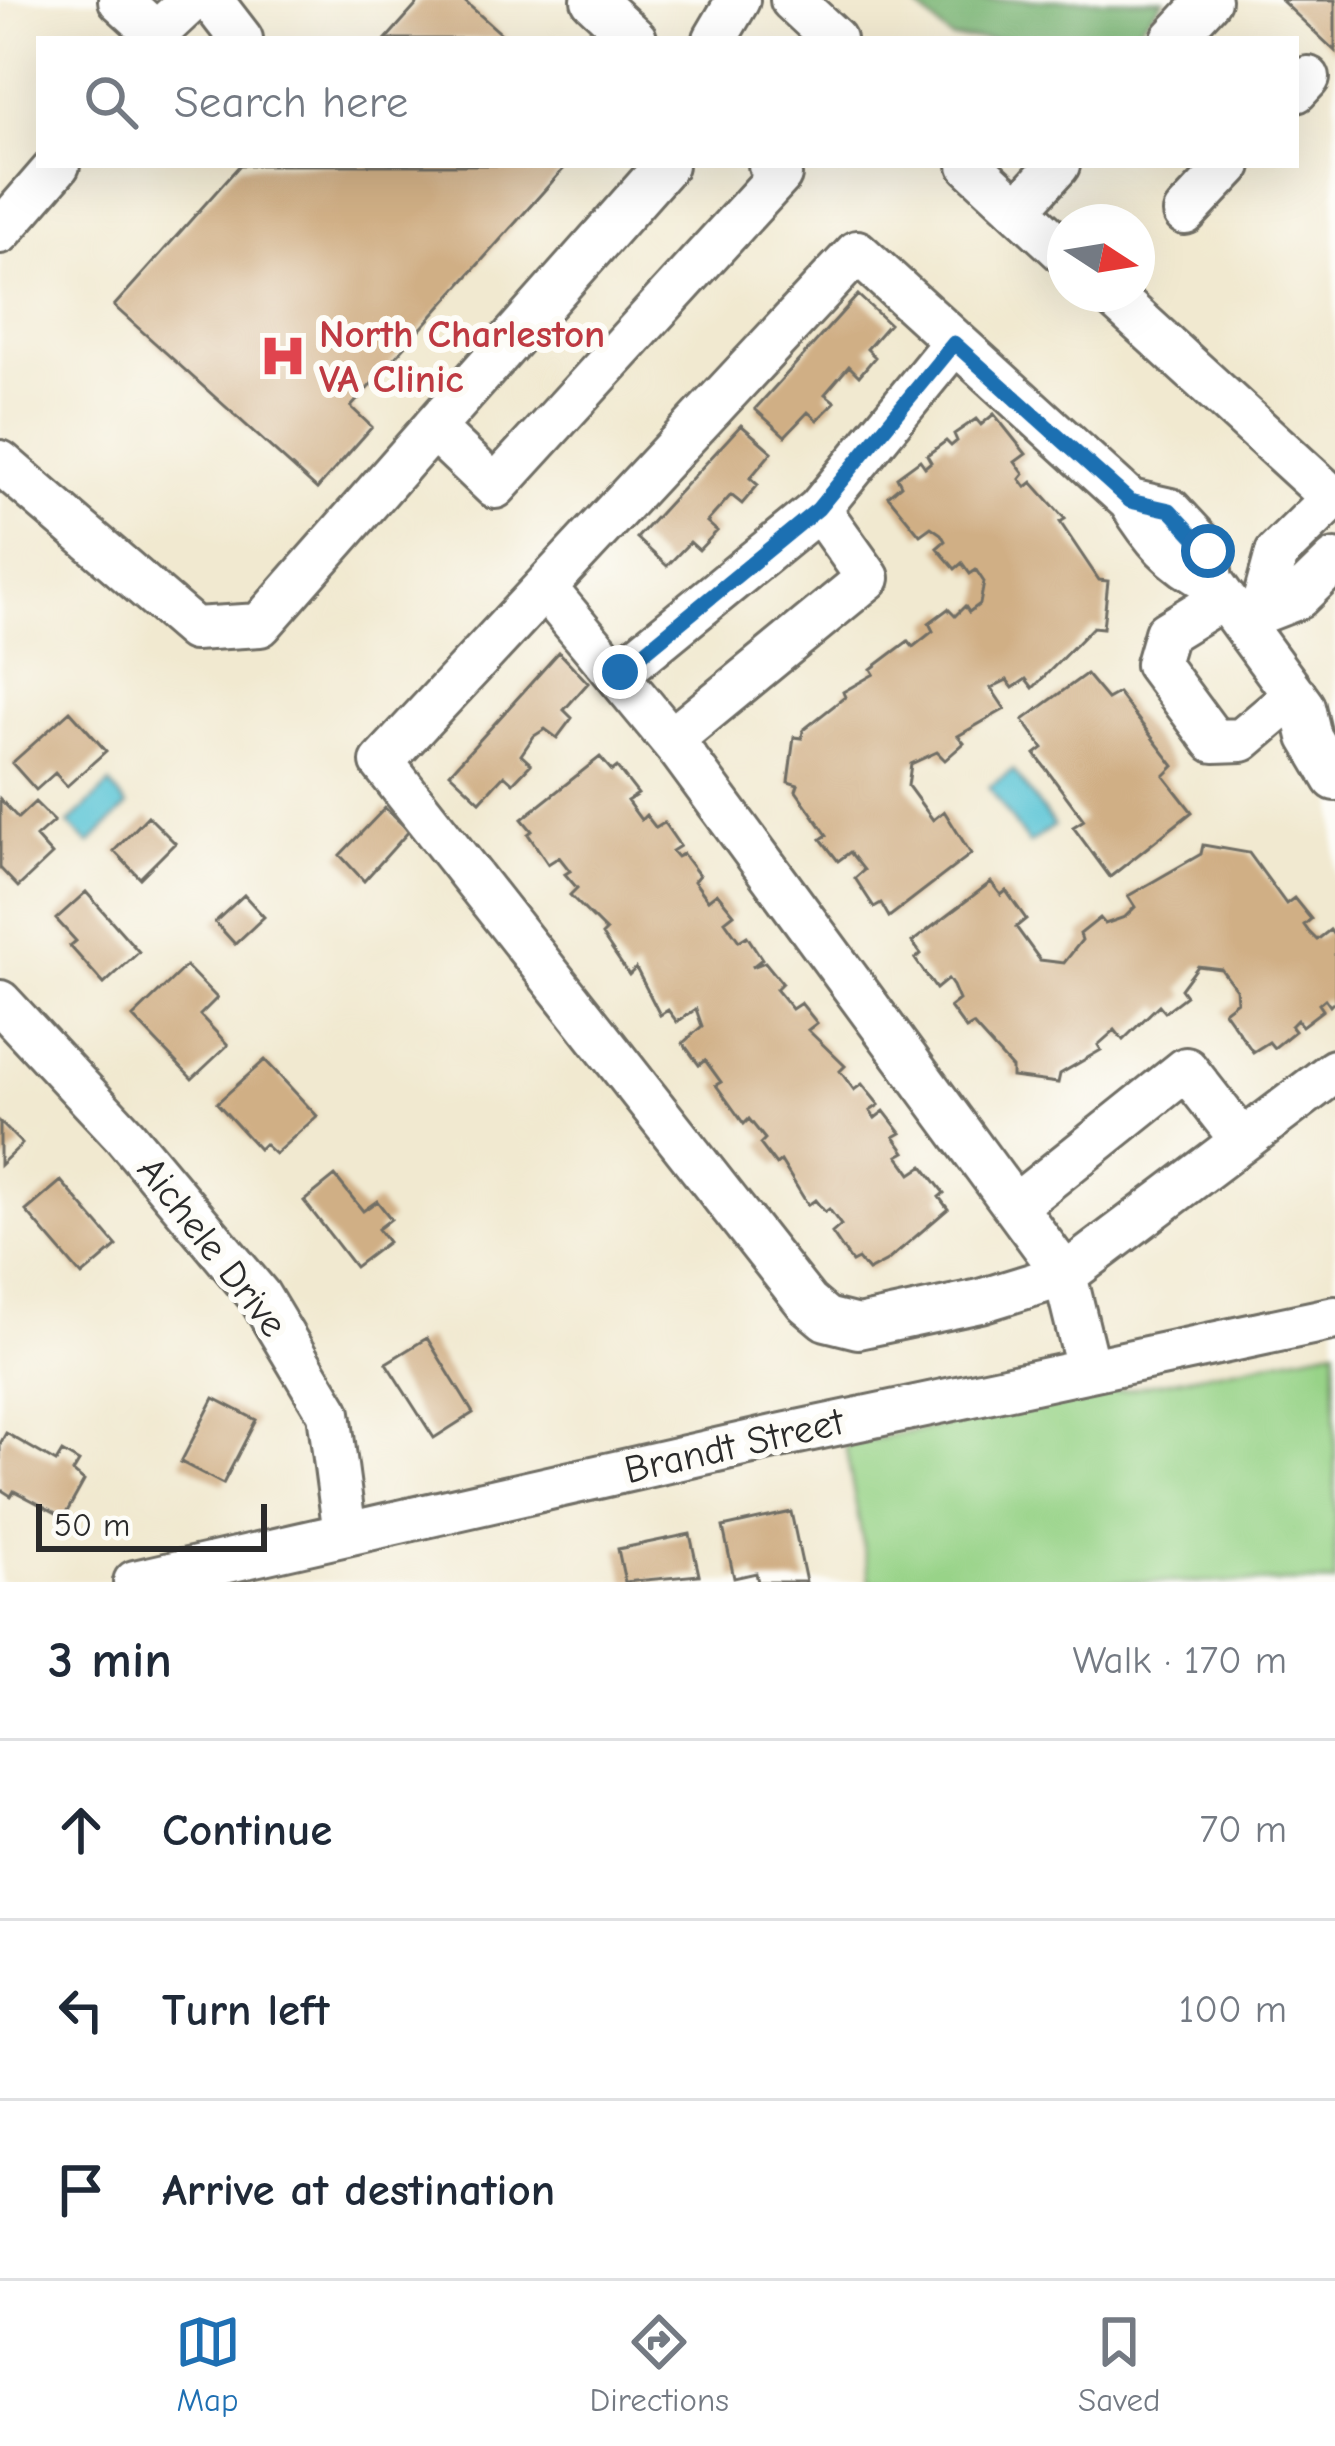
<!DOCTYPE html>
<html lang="en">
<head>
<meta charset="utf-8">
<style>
  :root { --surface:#fff; --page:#f6f6f7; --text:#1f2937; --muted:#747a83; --line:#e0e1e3; --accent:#1f6fb2 }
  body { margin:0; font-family:"Comic Neue",sans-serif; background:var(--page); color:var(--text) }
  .compass { position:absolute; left:1047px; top:204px; width:108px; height:108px; border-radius:50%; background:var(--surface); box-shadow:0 12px 48px #0002; rotate:102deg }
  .scale { position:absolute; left:36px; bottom:30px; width:231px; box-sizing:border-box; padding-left:12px; border:6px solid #2b2b2b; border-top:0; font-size:33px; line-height:42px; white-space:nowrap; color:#2b2b2b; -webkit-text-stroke:9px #fdfcf7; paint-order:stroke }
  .stop { position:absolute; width:36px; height:36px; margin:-27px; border:9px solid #1f6fb2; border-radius:50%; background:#fff }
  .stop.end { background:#1f6fb2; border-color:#fff; box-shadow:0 3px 12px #0008 }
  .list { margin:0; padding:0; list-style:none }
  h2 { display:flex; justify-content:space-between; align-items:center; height:156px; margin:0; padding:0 48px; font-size:51px }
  h2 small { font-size:39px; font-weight:400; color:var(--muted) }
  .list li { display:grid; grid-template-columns:78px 1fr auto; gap:36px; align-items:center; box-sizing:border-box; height:180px; padding:0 48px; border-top:3px solid var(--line) }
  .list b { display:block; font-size:45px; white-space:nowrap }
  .list em { font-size:39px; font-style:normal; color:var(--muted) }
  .icon { flex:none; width:66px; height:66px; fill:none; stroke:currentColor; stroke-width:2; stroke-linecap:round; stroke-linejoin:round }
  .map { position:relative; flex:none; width:1335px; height:1582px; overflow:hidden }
  .search { position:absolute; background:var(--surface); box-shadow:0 12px 48px #0002; left:36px; right:36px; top:36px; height:132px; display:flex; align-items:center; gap:30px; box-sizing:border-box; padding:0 42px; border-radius:0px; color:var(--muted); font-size:45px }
  .sheet { height:696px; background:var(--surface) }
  nav { display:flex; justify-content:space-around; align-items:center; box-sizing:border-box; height:168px; border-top:3px solid var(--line); background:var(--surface); font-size:33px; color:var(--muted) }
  nav a { display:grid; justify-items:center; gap:6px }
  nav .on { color:var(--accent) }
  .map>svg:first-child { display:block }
</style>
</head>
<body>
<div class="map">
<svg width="1335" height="1582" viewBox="0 0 1335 1582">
  <rect width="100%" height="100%" fill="#fdfcf7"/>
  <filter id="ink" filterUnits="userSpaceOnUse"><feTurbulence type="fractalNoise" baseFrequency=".00833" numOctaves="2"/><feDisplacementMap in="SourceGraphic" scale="24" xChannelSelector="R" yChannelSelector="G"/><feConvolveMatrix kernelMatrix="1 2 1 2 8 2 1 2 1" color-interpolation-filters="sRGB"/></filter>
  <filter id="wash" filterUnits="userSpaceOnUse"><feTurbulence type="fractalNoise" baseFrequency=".004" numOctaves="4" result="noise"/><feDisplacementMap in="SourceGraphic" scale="48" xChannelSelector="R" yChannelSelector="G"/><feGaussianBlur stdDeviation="2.7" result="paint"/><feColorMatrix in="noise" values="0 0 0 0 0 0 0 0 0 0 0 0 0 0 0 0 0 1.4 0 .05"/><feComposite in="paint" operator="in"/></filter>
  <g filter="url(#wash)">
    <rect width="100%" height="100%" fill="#f1e9d0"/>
    <!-- green -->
    <path fill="#98d388" stroke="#627f5a" stroke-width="3" d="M1335 1348V1582H870L845 1445Z"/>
    <!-- forest -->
    <path fill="#7ab574" stroke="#527050" stroke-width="3" d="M910 0H1164L1129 39H952Z"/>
    <!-- water -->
    <path fill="#59c4d5" stroke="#427880" stroke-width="3" d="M1013 770 1054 826 1029 844 989 787Z
      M110 784 127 806 89 844 68 824Z"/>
    <g id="blocks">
      <!-- building -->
      <path fill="#d0af85" d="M421 0H463L507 39H386Z
        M1281 0H1335V51Z
        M240 165H567L351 407 372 427 317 489 114 306Z
        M858 295 889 324 867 349 875 357 859 376 849 366 825 394 835 402 817 420 808 412 785 436 755 409Z
        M994 414 1026 454 1015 462 1024 474 1020 479 1026 487 1032 482 1065 519 1060 522 1099 580 1108 581 1103 628 1093 627 1033 688 1026 679 1013 688 1007 680 991 688 1005 709 958 736 964 743 945 760 937 752 911 764 908 786 933 820 944 811 971 854 889 917 881 903 874 907 855 878 864 870 850 852 838 861 821 839 827 835 796 791 798 785 788 782 794 737 802 738 803 730 845 697 843 692 874 674 871 669 908 641 913 647 933 631 929 623 948 609 955 616 965 606 969 612 980 604 984 582 976 570 970 574 962 563 955 569 937 548 945 541 941 534 931 527 920 535 888 496 901 485 897 477 920 460 925 467 931 462 927 455 946 441 951 446 957 441 954 434 976 419 981 425Z
        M741 425 772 452 750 478 758 485 742 504 731 495 707 522 717 531 699 550 690 542 667 566 637 538Z
        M559 652 588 683 564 710 572 718 557 738 545 729 534 736 521 755 531 764 513 783 504 775 480 801 450 773Z
        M1086 674 1107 699 1118 693 1174 766 1164 776 1192 812 1110 877 1073 827 1084 820 1035 754 1043 748 1023 720Z
        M70 711 106 751 67 786 55 773 36 790 12 763Z
        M600 757 612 771 617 767 638 794 627 801 641 820 646 815 656 828 664 823 680 846 672 851 677 857 683 854 699 875 694 881 708 900 717 893 734 914 725 921 739 941 747 936 762 959 752 967 765 962 782 983 776 989 792 1009 801 1003 817 1023 808 1030 845 1066 840 1071 854 1090 862 1084 879 1105 870 1111 875 1118 884 1111 901 1133 894 1137 905 1152 898 1156 911 1174 923 1166 944 1193 939 1197 948 1209 887 1261 868 1271 858 1259 852 1262 832 1233 841 1225 829 1209 825 1212 815 1200 808 1205 781 1161 776 1165 760 1144 765 1139 749 1119 744 1124 716 1085 721 1082 705 1060 699 1065 683 1043 702 1026 696 1009 677 1022 668 1010 660 1015 636 968 629 975 602 935 606 931 570 895 577 888 565 874 570 871 559 857 548 864 528 834 532 831 522 819Z
        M0 799 18 818 35 802 54 821 36 837 52 855 18 887 0 868Z
        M385 808 409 831 364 881 340 855Z
        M148 816 175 843 140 878 114 851Z
        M1203 845 1249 853 1286 904 1294 898 1311 919 1304 925 1309 932 1317 940 1330 930 1335 937V1001L1330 1006 1325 999 1319 1004 1323 1010 1302 1026 1297 1020 1291 1026 1295 1031 1274 1048 1269 1042 1253 1052 1224 1011 1237 1001 1236 989 1221 969 1198 966 1181 989 1186 996 1165 1012 1159 1005 1123 1040 1115 1030 1098 1045 1101 1050 1060 1074 1058 1083 1012 1077V1068L973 1025 966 1029 950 1007 959 1000 953 986 948 979 936 989 915 959 921 954 912 942 991 882 1001 895 1006 891 1026 919 1016 927 1040 960 1064 963 1082 940 1080 934 1100 918 1105 924 1125 917 1135 907 1128 896 1201 854Z
        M86 892 139 952 104 984 70 946 76 941 56 919Z
        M244 895 264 917 235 944 215 922Z
        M186 966 217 998 200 1015 228 1045 192 1079 133 1017Z
        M265 1060 317 1116 275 1154 264 1144 259 1149 217 1103Z
        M0 1122 22 1144 0 1165Z
        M335 1176 363 1211 377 1201 391 1219 378 1229 388 1242 355 1267 304 1201Z
        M61 1181 117 1246 82 1276 26 1211Z
        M427 1338 473 1413 434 1438 386 1363Z
        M214 1398 256 1420 223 1484 181 1462Z
        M6 1433 56 1462 62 1452 79 1462 73 1472 84 1481 64 1517 14 1491 11 1496 0 1489V1444Z
        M791 1512 806 1582H758L756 1573 734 1578 723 1527Z
        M690 1534 699 1575 625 1582 618 1549Z"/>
    </g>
  </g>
  <g filter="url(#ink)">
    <use href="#blocks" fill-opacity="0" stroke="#706e65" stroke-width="3"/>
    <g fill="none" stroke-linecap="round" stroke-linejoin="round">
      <defs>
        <path id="minor" d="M120 0 155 32
          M211 0 241 39
          M593 0 635 39
          M792 0 834 39
          M150 39 192 0
          M715 39 738 0
          M1173 39 1209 0
          M1296 91 1308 78
          M666 165 433 428 495 487 780 175 770 165
          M970 165 1065 253
          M1018 209 1058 165
          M1185 213 1230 165
          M0 232 58 165
          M1110 294 1335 500
          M0 462 194 629 260 625 433 428
          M1130 501 1170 510 1208 551 1211 581 1303 707 1310 737 1335 779
          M1211 581C1173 563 1152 537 1130 501L857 252 382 762 807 1303 826 1319 858 1327 980 1301 1065 1275 1335 1071
          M545 588 681 752 1065 1275 1088 1369
          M1223 598 1166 633 1157 664 1214 741 1242 740 1295 695
          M1261 612 1297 598 1335 561
          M1249 626 1261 612 1277 553 1335 496
          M620 672 819 509 954 343
          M671 740 868 578 819 509
          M0 1002 124 1135 259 1296 329 1413 345 1534
          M1015 1206 1186 1069 1240 1138
          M135 1582 774 1437 1335 1318"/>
      </defs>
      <!-- minor casing -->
      <use href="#minor" stroke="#706e65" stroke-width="48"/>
      <!-- minor -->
      <use href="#minor" stroke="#fff" stroke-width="42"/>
    </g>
  </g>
  <g fill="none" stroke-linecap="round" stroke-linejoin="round" filter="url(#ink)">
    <!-- route -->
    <path stroke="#1f6fb2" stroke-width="15" d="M620 672 818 509 954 343 1130 501 1170 510 1208 551"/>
  </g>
  <!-- icons -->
  <defs>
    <symbol id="hospital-bare" viewBox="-9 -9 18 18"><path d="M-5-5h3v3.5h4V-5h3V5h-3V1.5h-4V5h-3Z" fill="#e0444e" stroke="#fdfcf7" stroke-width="2.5" paint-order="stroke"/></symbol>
  </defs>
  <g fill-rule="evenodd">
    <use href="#hospital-bare" x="250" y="323" width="66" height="66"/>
  </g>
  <g text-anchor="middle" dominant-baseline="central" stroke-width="12" stroke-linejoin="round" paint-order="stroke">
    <!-- health labels -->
    <g font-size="39" font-weight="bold" fill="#be3a42" stroke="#fdfcf7" text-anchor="start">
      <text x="319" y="334">North Charleston<tspan x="319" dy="45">VA Clinic</tspan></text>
    </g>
    <!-- street labels -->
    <g font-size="39" fill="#2b2b2b" stroke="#fdfcf7">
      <text transform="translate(212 1247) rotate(52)">Aichele Drive</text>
      <text transform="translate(734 1446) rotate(-13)">Brandt Street</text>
    </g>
  </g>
</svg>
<svg class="compass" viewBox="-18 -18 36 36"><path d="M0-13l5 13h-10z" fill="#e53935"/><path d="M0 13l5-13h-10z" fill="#747a83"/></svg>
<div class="scale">50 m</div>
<div class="stop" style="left:1208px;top:551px"></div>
<div class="stop end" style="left:620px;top:672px"></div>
<div class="search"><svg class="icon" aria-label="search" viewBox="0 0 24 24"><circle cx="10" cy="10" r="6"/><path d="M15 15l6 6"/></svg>Search here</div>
</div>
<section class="sheet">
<h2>3 min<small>Walk · 170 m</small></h2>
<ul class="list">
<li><svg class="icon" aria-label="ahead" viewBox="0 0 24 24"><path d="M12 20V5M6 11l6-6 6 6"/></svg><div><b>Continue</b></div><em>70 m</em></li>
<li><svg class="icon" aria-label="left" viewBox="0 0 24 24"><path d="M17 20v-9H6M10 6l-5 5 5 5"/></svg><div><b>Turn left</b></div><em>100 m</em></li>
<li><svg class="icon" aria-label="arrive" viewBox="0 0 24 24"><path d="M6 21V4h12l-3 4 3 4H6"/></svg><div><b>Arrive at destination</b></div></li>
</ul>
</section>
<nav>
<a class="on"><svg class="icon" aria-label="map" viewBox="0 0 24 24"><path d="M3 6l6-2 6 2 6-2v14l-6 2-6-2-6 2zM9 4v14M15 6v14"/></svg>Map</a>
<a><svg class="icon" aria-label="directions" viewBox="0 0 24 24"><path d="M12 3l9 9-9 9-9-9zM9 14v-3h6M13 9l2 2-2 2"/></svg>Directions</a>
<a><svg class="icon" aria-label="saved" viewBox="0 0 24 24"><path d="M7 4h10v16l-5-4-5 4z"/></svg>Saved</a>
</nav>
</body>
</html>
